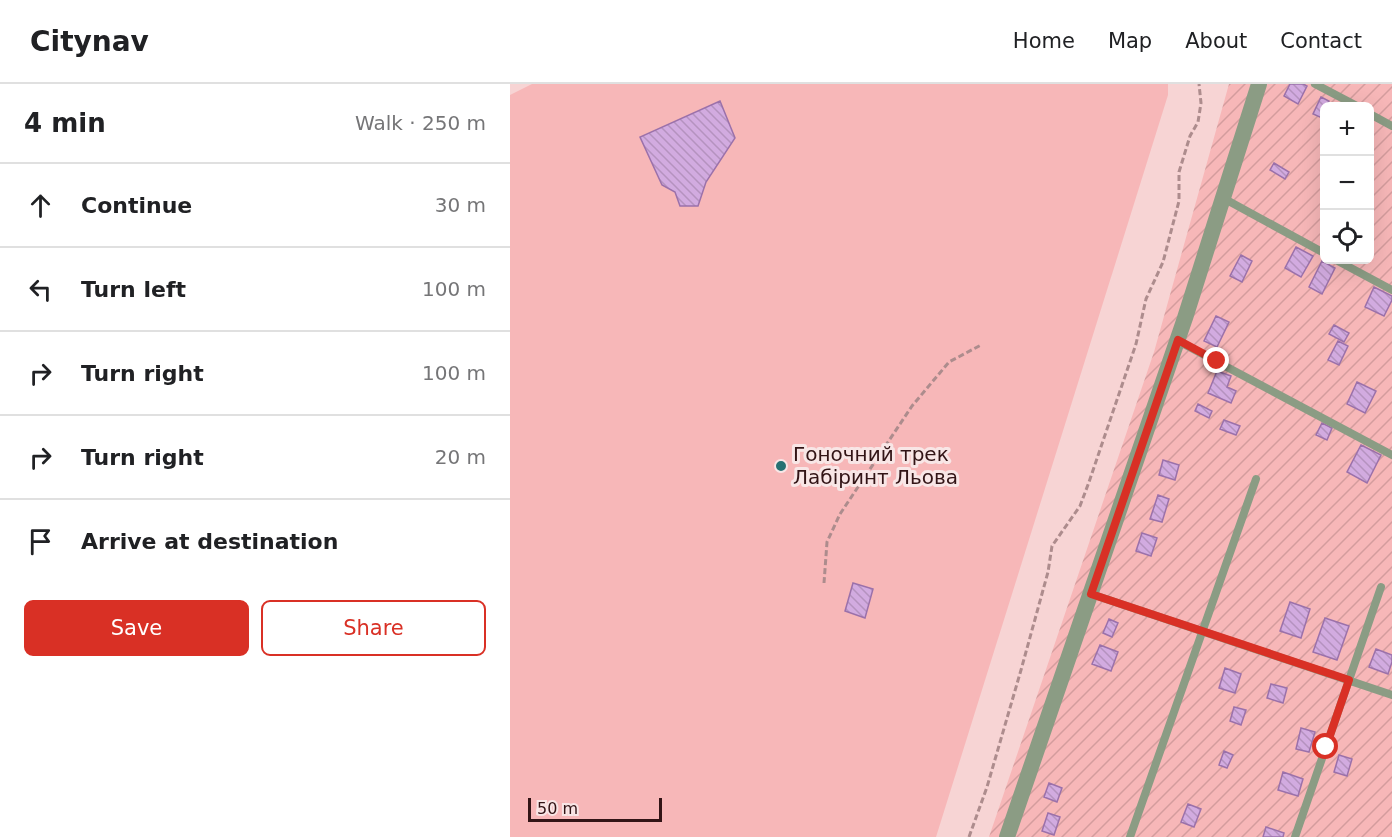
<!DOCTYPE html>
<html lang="en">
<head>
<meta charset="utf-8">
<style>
  :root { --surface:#fff; --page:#f6f6f6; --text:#202124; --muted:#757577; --line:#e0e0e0; --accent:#d93025 }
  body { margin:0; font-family:"DejaVu Sans",sans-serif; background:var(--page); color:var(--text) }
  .controls { position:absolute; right:18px; top:18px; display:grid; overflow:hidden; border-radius:9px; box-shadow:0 6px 24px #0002 }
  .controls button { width:54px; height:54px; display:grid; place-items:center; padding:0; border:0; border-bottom:2px solid var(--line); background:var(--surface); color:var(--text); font:30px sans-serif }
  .scale { position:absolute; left:18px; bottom:15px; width:134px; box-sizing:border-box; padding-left:6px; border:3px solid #321416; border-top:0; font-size:16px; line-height:21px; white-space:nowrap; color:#321416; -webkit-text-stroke:4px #f8e6e6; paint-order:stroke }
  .stop { position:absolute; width:18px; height:18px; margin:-14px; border:4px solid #d93025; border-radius:50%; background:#fff }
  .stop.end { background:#d93025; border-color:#fff; box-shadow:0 2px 6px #0008 }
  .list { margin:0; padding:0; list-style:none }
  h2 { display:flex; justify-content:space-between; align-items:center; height:78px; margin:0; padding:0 24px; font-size:26px }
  h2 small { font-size:20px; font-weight:400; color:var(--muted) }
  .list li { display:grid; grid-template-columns:39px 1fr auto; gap:18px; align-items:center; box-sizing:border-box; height:84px; padding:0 24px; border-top:2px solid var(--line) }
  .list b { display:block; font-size:22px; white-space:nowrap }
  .list em { font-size:20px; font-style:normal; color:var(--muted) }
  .actions { display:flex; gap:12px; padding:18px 24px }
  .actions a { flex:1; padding:14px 0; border:2px solid var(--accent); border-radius:9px; text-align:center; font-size:21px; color:var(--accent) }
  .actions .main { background:var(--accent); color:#fff }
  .icon { flex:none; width:33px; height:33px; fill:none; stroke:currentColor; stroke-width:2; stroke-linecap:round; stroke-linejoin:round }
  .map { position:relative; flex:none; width:882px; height:753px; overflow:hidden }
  header { display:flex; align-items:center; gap:36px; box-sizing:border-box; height:84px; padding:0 30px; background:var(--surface); border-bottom:2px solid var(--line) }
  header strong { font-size:28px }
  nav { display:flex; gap:33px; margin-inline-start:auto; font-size:21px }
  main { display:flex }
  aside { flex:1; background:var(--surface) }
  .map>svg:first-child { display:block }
</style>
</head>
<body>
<header>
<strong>Citynav</strong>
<nav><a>Home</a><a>Map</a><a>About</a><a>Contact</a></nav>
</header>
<main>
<aside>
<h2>4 min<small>Walk · 250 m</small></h2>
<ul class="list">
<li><svg class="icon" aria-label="ahead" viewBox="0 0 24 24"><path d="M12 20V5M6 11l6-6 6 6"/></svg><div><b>Continue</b></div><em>30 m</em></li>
<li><svg class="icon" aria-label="left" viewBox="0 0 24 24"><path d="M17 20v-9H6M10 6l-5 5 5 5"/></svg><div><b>Turn left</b></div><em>100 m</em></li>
<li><svg class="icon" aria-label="right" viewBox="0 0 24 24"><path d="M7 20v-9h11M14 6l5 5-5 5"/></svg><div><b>Turn right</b></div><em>100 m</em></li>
<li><svg class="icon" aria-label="right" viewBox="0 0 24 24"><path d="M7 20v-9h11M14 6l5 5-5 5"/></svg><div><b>Turn right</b></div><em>20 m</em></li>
<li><svg class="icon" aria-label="arrive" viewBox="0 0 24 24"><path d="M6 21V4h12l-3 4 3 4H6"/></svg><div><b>Arrive at destination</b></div></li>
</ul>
<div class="actions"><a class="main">Save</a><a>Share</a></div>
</aside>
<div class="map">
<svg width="882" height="753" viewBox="0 0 882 753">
  <defs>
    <pattern id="garden-furrows" width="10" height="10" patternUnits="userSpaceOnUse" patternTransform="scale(1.5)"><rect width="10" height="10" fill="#f7b7b8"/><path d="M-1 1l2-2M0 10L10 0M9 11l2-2" fill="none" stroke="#d49c9d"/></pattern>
    <pattern id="building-back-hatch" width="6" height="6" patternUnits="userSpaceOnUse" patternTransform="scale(1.5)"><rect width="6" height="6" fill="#d2abe0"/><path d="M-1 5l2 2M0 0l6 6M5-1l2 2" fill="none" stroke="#b592bf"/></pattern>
  </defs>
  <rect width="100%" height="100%" fill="#f7d4d4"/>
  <!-- park -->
  <path fill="#f7b7b8" d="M22 0H658V11L426 753H0V11Z"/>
  <!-- garden -->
  <path fill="url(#garden-furrows)" fill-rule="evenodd" d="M719 0H882V753H479L644 268ZM814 22H860V176H814Z"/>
  <!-- building -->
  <path fill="url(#building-back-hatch)" stroke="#9b71aa" stroke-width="1.5" d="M780 0H793L797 2 788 20 774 12Z
    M811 13 819 17 817 22H814L812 34 803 30Z
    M210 17 225 54 196 98 188 122H170L165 108 152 101 130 53Z
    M764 79 779 88 775 95 760 86Z
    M786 163 803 172 791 193 775 184Z
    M731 171 742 177 732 198 720 192Z
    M812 177 825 184 812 210 799 203Z
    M864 203 882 212V216L874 232 855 223Z
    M706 232 719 238 707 263 694 257Z
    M824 241 839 249 834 258 819 250Z
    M828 257 838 262 829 281 818 276Z
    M707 287 721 292 717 303 726 307 721 319 698 309Z
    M847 298 866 307 855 329 837 320Z
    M688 320 702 327 699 334 685 327Z
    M714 336 730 342 726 351 710 345Z
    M812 339 822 344 817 356 806 351Z
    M851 361 871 371 857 399 837 388Z
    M653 376 669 381 665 396 649 391Z
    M648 411 659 415 652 438 640 435Z
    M632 449 647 454 641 472 626 467Z
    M343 499 363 505 355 534 335 527Z
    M780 518 800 525 791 554 770 547Z
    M815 534 839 542 827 576 803 568Z
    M599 535 608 539 602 553 593 549Z
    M590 561 608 568 601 587 582 580Z
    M866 565 882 571V578L878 590 859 583Z
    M715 584 731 590 725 609 709 604Z
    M761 600 777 604 773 619 757 614Z
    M724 623 736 626 731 641 720 637Z
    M791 644 805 648 799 668 786 665Z
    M714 667 723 671 717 684 709 681Z
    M829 671 842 675 837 692 824 688Z
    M773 688 793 695 788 712 768 706Z
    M539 699 552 704 547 718 534 713Z
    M678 720 691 725 684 743 671 738Z
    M538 729 550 733 544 751 532 747Z
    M756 743 774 749 773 753H753Z"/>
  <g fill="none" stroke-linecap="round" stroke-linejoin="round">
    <!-- path -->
    <path stroke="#ad8c8d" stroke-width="3" stroke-dasharray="6 3" stroke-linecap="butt" d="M314 499 317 458 330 430 402 322 439 278 471 261
      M459 753 477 703 511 586 538 488 542 462 570 422 579 398 626 260 636 215 653 178 669 117V88L680 52 688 38 691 19 689 0"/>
    <!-- service -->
    <path stroke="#8b9c84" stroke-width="8" d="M805 0 847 22
      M860 30 882 42
      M713 114 814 169
      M826 176 882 206
      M668 257 882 371
      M581 510 882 611
      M620 753 746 395
      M785 753 871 503"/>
    <!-- minor -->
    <path stroke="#8b9c84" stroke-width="16" d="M497 753 675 234 749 0"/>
  </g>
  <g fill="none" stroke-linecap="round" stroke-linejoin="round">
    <!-- route -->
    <path stroke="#d93025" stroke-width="8" d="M707 277 668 256 581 510 839 596 816 663"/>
  </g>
  <!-- markers -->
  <circle fill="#267173" stroke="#f8e6e6" stroke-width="2" cx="271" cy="382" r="6"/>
  <g text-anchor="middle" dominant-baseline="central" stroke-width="6" stroke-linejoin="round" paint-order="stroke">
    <!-- poi labels -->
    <g font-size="20" fill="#321416" stroke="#f8e6e6" text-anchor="start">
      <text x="283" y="370">Гоночний трек<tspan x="283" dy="23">Лабіринт Льова</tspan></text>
    </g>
  </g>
</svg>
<div class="controls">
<button>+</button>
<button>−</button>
<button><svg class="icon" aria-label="locate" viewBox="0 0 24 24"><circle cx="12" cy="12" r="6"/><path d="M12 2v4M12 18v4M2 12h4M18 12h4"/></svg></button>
</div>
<div class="scale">50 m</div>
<div class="stop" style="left:816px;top:663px"></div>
<div class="stop end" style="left:707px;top:277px"></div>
</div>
</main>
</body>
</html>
